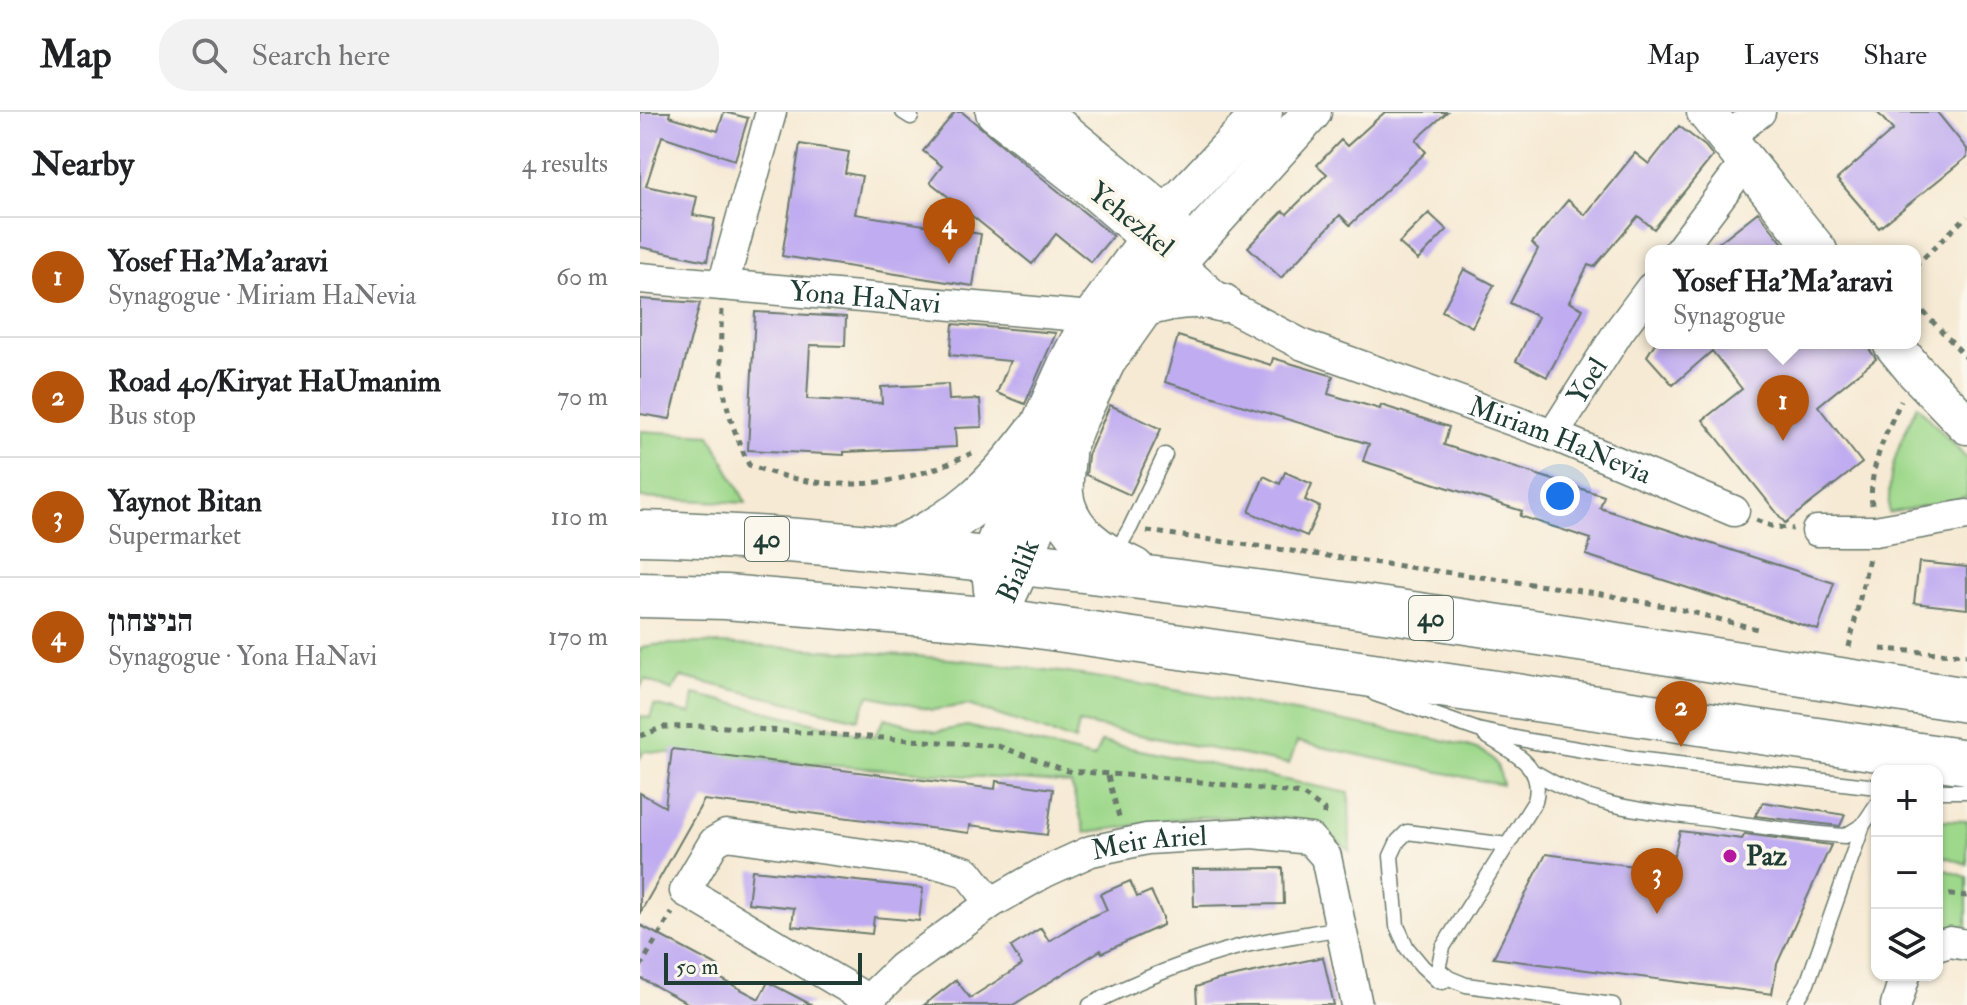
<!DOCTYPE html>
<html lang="en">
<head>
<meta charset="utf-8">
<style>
  :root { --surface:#fff; --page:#f2f2f2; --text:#202124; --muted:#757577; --line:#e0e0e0; --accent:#b45309 }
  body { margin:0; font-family:"IM FELL Double Pica","Frank Ruhl Libre",serif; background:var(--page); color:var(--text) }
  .controls { position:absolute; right:24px; bottom:24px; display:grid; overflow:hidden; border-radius:16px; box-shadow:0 2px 6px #0004 }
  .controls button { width:72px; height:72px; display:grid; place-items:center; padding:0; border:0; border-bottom:2px solid var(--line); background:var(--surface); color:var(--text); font:40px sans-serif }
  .scale { position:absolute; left:24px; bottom:20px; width:198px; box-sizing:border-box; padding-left:8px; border:4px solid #1f3d34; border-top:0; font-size:22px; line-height:28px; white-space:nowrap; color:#1f3d34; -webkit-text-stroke:6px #fbf7ec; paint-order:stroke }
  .you { position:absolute; left:920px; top:384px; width:28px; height:28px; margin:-20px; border:6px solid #fff; border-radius:50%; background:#1a73e8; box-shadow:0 0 0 12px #1a73e833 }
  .badge { display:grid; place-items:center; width:52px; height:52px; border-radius:50%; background:var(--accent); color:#fff; font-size:26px; font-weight:700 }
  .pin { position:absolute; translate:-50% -66px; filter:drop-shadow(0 2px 4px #0008) }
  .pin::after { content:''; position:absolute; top:42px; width:28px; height:24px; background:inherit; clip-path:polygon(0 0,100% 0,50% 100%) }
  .popup { position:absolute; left:1005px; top:133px; width:276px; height:104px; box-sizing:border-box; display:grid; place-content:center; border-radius:16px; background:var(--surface); filter:drop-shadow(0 2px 6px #0005); font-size:26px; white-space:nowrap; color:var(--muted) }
  .popup b { font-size:30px; color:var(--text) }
  .popup::after { content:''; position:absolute; left:50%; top:100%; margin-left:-16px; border:16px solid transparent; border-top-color:var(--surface) }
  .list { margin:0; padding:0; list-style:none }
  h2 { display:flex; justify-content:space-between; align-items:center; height:104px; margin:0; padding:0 32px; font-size:34px }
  h2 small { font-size:26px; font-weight:400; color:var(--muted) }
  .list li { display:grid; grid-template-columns:52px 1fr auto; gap:24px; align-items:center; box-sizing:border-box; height:120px; padding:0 32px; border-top:2px solid var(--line) }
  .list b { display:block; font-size:30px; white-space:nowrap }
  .list p { margin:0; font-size:26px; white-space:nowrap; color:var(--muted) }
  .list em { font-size:26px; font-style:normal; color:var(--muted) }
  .icon { flex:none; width:44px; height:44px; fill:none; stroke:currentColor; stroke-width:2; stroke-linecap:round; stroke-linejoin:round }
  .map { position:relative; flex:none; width:1327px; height:893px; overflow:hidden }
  header { display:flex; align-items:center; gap:48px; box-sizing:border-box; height:112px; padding:0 40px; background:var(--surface); border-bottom:2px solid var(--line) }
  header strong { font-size:38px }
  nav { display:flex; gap:44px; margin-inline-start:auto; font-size:28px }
  .search { width:560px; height:72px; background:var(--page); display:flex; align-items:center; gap:20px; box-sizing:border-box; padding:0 28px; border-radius:32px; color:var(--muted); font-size:30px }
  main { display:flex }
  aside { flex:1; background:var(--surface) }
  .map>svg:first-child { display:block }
</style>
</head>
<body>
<header>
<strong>Map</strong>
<div class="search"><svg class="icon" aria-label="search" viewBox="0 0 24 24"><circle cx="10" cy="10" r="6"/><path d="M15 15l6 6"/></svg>Search here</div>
<nav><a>Map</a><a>Layers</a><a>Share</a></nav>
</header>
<main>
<aside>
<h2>Nearby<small>4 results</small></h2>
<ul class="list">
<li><span class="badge">1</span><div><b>Yosef Ha'Ma'aravi</b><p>Synagogue · Miriam HaNevia</p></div><em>60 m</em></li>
<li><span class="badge">2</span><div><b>Road 40/Kiryat HaUmanim</b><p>Bus stop</p></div><em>70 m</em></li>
<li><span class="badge">3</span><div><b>Yaynot Bitan</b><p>Supermarket</p></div><em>110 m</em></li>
<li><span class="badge">4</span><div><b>הניצחון</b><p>Synagogue · Yona HaNavi</p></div><em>170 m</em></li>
</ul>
</aside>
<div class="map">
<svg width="1327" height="893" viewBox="0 0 1327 893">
  <rect width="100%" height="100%" fill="#fbf7ec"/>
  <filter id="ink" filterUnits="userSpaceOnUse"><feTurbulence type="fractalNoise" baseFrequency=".0125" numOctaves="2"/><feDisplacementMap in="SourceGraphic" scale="16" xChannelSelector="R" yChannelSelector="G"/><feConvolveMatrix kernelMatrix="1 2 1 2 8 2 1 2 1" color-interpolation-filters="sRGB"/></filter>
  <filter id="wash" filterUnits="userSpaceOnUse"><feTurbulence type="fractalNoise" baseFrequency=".006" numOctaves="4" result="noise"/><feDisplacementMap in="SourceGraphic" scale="32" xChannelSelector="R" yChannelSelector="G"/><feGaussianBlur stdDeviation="1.8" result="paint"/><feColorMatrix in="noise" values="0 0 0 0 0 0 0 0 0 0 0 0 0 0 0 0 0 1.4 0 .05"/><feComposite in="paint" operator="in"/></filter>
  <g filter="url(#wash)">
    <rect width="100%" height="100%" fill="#f6ead4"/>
    <!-- green -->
    <path fill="#9ed88b" stroke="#5e8a60" stroke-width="2" d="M1277 293 1327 347V385L1249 401C1247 355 1259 334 1277 293Z
      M0 319 70 323 106 391 0 386Z
      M63 531C166 537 270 541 373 554 519 571 665 603 811 630 839 638 859 638 862 673L657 630 649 652 439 611 435 629 328 593 292 598 229 583 218 607 41 565 32 579 5 567 0 576V537L12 533Z
      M54 582 234 625 245 606 296 620 327 614 454 646 461 630 709 681 710 739 674 711 643 706 551 705 445 721 431 672 4 639 0 646V604L10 606 14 593 51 602Z
      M1297 708 1327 709V752L1297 742Z
      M1297 755 1327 765V814L1297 816Z"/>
    <g id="blocks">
      <!-- building -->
      <path fill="#c0acf0" d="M0 0H30L29 4 78 19 84 0 108 6 95 48 22 24 6 74 57 85 53 103 75 107 67 149 0 135Z
        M315 0H322L473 124 451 150 416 122 392 152 290 70 302 54 283 39Z
        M745 0H807L776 28 786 40 710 113 700 103 641 166 608 135 643 99 647 102 687 62 677 53 701 28 707 34Z
        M1237 0H1297L1327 37V45L1239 116 1197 67 1253 18Z
        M1039 14 1065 34 1073 44 1014 117 998 104 954 155 948 153 929 190 943 197 907 265 876 249 898 205 870 191 898 137 892 131 928 88 945 103 995 41 1009 52Z
        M160 32 209 40 205 61 222 64 215 102 341 122 333 174 142 144Z
        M1118 100 1149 139H1068Z
        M789 101 807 118 778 148 759 131Z
        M824 157 854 173 832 215 802 199Z
        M0 187 60 191 30 307 0 302Z
        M115 200 206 205 205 234 170 233 167 287 242 291 241 275 308 272 309 288 340 287 342 315 315 316 316 335 204 340V343L108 338Z
        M313 212 416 221 385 292 357 281 370 249 310 243Z
        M538 224 631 253 633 246 693 264 688 282 740 297 741 293 809 315 804 333 964 384 960 396 1194 471 1178 518 946 443 951 427 880 404 882 399 723 349 729 332 525 270Z
        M1015 231H1225L1236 247 1178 294 1222 351 1145 411 1063 308 1102 277 1072 239 1033 273 1007 244Z
        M470 293 521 317 490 383 446 363 448 343Z
        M645 360 672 372 665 388 680 395 667 424 609 400 624 364 640 372Z
        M1279 450 1327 455V497L1274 491Z
        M32 637 355 677 356 669 413 677 407 723 330 713 329 721 64 688 0 801V681L25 695Z
        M1123 690 1205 703 1200 714 1115 704Z
        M1040 719 1102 727 1105 722 1191 733 1137 852 1132 882 853 846 906 742 1030 759Z
        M643 756 644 792 554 794 553 757Z
        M112 758 283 776 279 809 234 805 232 822 152 814 154 796 108 791Z
        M490 769 497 785 511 779 523 805V813L462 841 461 838 373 893H284L316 868 330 886 382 853 371 835 401 816 409 829 443 808 467 798 460 782Z
        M0 813 79 855 74 863 119 887 128 870 172 893H51L0 866Z
        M683 845 694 893H557L556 875 577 868Z"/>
    </g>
  </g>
  <g filter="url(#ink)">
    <use href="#blocks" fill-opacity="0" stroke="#6a7a6c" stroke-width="2"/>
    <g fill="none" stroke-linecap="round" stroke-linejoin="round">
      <defs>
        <path id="service" d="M263 0 271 5
          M474 443 490 416 525 343
          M735 582 838 618 890 629 996 647 1237 675
          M845 623C872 641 905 652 895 689L803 835 798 857 809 866 826 873 973 893
          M896 661C954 697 1009 699 1075 708 1118 714 1161 721 1205 724L1223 713
          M1297 679H1327
          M803 870 798 869 782 854 767 836 757 814 751 744 758 729 767 720 867 733
          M450 893C498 868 549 848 602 834 634 826 668 822 701 816
          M1154 893 1167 872 1223 713 1237 692"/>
        <g id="minor">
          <path d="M1087 26 1120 0"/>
          <path d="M1039 139 1106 50"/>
          <path id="s1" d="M537 150 583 191 663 233 913 323 1094 399"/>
          <path id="s2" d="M0 166 452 205"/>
          <path d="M83 173 131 0"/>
          <path id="s3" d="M913 323 979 219 1011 176"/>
          <path d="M1177 419H1235L1327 403"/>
          <path d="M1297 834 1310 830 1327 833"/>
          <path d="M227 887 45 779 74 730 86 723 303 753 327 760 351 791"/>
          <path id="s4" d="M223 893 261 856 351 791 405 760 451 739 507 727 613 721 670 727 686 745 717 893"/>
          <path d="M1256 893 1265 863"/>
        </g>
        <g id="tertiary">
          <path d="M355 0 444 70 526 140"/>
          <path d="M400 0 526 103 536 124"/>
          <path d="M1066 0 1178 139"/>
          <path d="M503 196C529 188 556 183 583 191"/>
          <path d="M1252 231 1275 259 1327 313"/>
          <path d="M353 478 350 446 396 322 427 253 452 205 526 103 623 0"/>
          <path id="s5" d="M356 508 382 452 435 314 466 250 537 150 672 0"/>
        </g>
        <path id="trunk" d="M423 343C422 355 420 369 421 382 425 421 461 443 493 458
          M0 421C148 424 295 441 442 458 738 493 1033 542 1327 588
          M256 437C320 411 355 376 396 322
          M0 483 86 485 356 508 1327 650"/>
      </defs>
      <!-- service casing -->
      <use href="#service" stroke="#6a7a6c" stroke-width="17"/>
      <!-- minor casing -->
      <use href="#minor" stroke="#6a7a6c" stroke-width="33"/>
      <!-- tertiary casing -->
      <use href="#tertiary" stroke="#6a7a6c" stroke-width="41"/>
      <!-- trunk casing -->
      <use href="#trunk" stroke="#6a7a6c" stroke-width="47"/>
      <!-- path -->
      <path stroke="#6a7a6c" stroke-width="5" stroke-dasharray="6 6" stroke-linecap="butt" d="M1275 154 1327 104
        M1275 191 1327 246
        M82 198C78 262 82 295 109 353 188 383 259 377 334 340
        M1232 393C1228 358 1246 320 1261 289
        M1116 408 1131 414 1153 417
        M507 419 956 481 1035 496 1117 517
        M1209 535 1229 446
        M1241 537 1327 543
        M0 624 24 615 70 614 358 634 428 659 527 666 662 682 684 698V704
        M468 664 479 705
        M1297 782 1327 784
        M0 855 32 801"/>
      <!-- service -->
      <use href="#service" stroke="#fff" stroke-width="14"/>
      <!-- minor -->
      <use href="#minor" stroke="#fff" stroke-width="30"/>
      <!-- tertiary -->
      <use href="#tertiary" stroke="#fff" stroke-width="38"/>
      <!-- trunk -->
      <use href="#trunk" stroke="#fff" stroke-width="44"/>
    </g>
  </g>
  <!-- markers -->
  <circle fill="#b5179e" stroke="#fbf7ec" stroke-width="3" cx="1090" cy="744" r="8"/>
  <g text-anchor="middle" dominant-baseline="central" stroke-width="8" stroke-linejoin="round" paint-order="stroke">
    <!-- shield labels -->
    <g fill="#fbf7ec" stroke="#61756b" stroke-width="2">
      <rect x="105" y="405" width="44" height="44" rx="6"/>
      <rect x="769" y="484" width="44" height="44" rx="6"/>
    </g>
    <g font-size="26" font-weight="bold" fill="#1f3d34">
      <text x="127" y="427">40</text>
      <text x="791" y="506">40</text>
    </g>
    <!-- street labels -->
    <g font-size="28" fill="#1f3d34" stroke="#fbf7ec">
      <text transform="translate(491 108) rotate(39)">Yehezkel</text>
      <text stroke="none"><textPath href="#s2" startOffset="226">Yona HaNavi</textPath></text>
      <text stroke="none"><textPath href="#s3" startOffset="64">Yoel</textPath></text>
      <text stroke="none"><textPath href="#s1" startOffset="426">Miriam HaNevia</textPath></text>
      <text stroke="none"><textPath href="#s5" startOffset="54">Bialik</textPath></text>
      <text stroke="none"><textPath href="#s4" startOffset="336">Meir Ariel</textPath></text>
    </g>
    <!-- poi labels -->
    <g font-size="28" font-weight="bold" fill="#1f3d34" stroke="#fbf7ec" text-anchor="start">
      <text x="1106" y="744">Paz</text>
    </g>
  </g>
</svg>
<div class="controls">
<button>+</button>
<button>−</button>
<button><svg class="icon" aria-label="layers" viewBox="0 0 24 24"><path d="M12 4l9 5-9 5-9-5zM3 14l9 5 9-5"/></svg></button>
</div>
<div class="scale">50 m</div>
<div class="you"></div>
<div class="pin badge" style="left:1143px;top:329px">1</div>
<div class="popup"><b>Yosef Ha'Ma'aravi</b>Synagogue</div>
<div class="pin badge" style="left:1041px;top:635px">2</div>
<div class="pin badge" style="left:1017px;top:802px">3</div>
<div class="pin badge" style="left:309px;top:152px">4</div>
</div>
</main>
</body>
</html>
